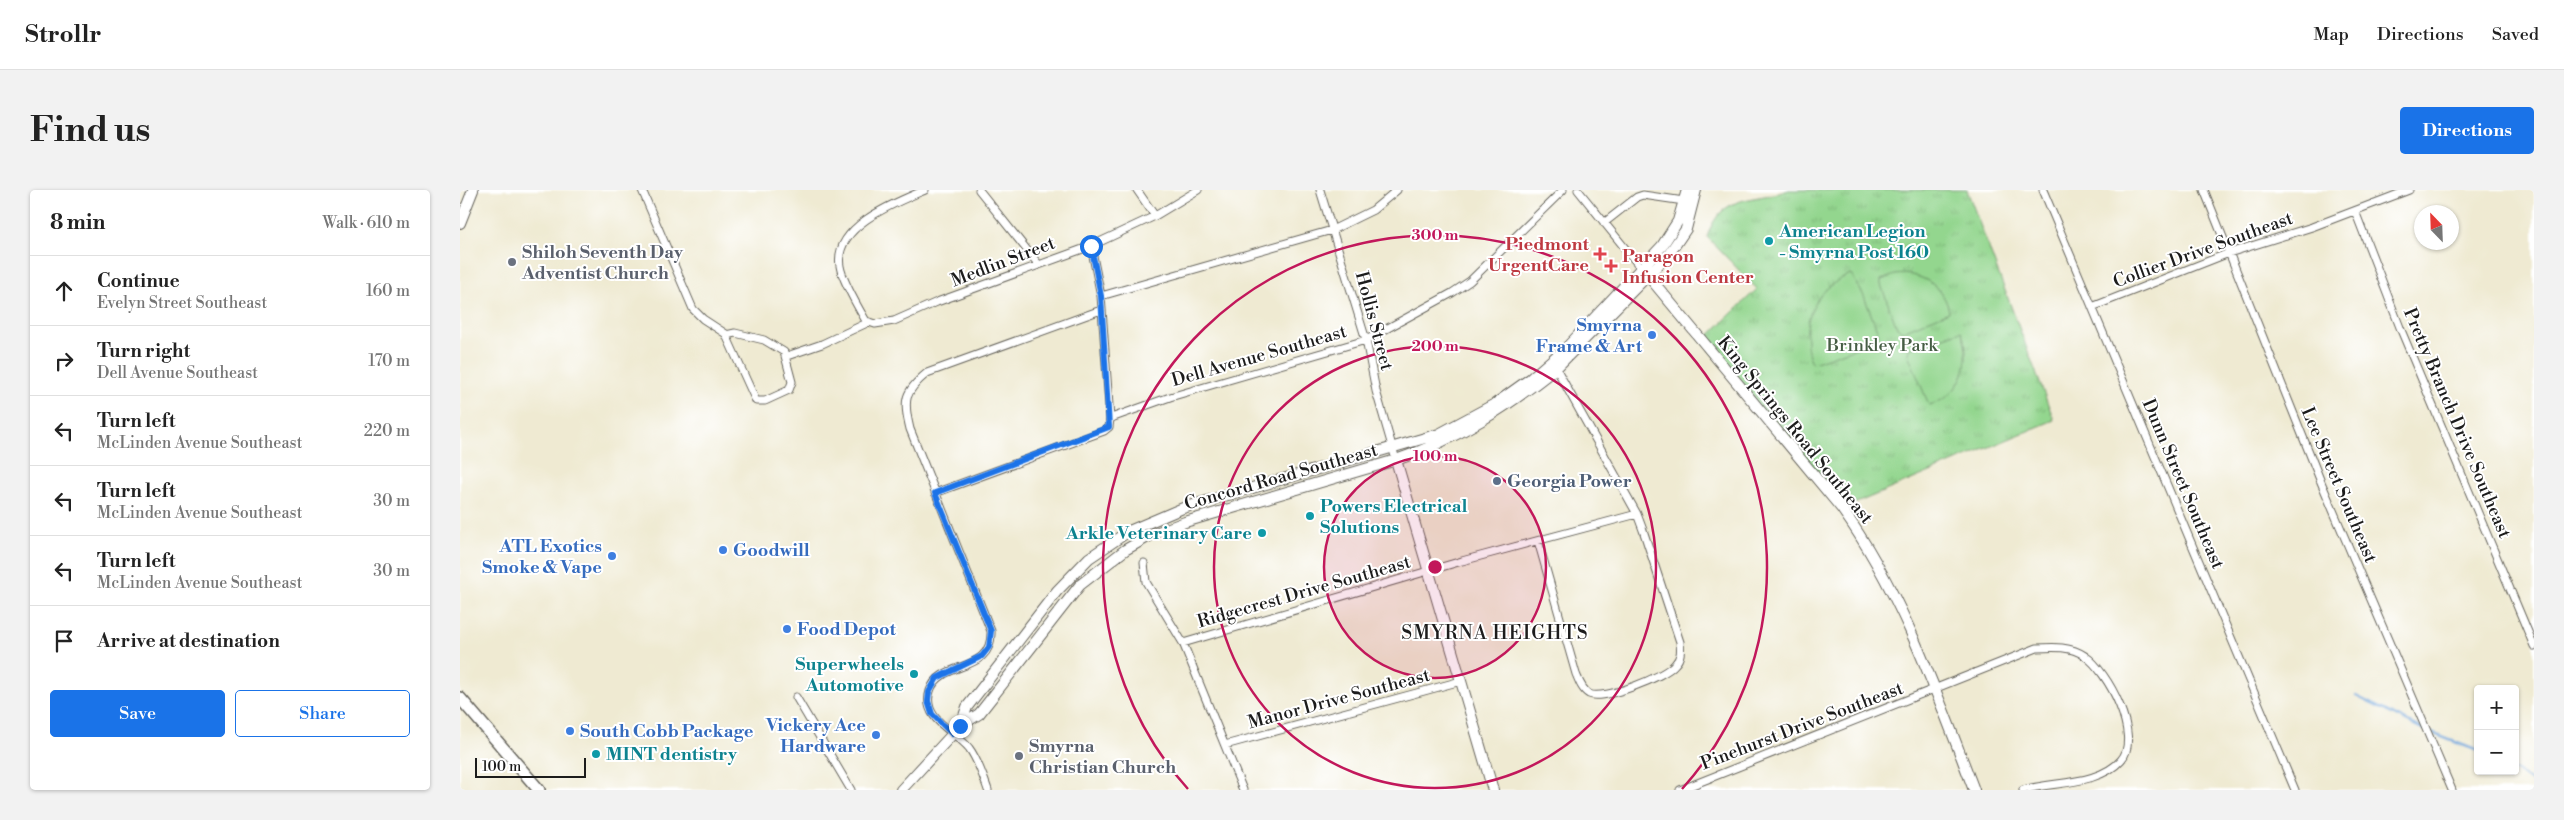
<!DOCTYPE html>
<html lang="en">
<head>
<meta charset="utf-8">
<style>
  :root { --surface:#fff; --page:#f2f2f2; --text:#222; --muted:#767676; --line:#e0e0e0; --accent:#1a73e8 }
  body { margin:0; font-family:"Libre Bodoni",serif; background:var(--page); color:var(--text) }
  .controls { position:absolute; right:15px; bottom:15px; display:grid; overflow:hidden; border-radius:5px; box-shadow:0 1px 4px #0004 }
  .controls button { width:45px; height:45px; display:grid; place-items:center; padding:0; border:0; border-bottom:1px solid var(--line); background:var(--surface); color:var(--text); font:25px sans-serif }
  .compass { position:absolute; left:1954px; top:15px; width:45px; height:45px; border-radius:50%; background:var(--surface); box-shadow:0 1px 4px #0004; rotate:337deg }
  .scale { position:absolute; left:15px; bottom:12px; width:111px; box-sizing:border-box; padding-left:5px; border:2px solid #1c1c1c; border-top:0; font-size:14px; line-height:18px; white-space:nowrap; color:#1c1c1c; -webkit-text-stroke:4px #fff; paint-order:stroke }
  .stop { position:absolute; width:15px; height:15px; margin:-11px; border:4px solid #1a73e8; border-radius:50%; background:#fff }
  .stop.end { background:#1a73e8; border-color:#fff; box-shadow:0 1px 5px #0008 }
  .list { margin:0; padding:0; list-style:none }
  h2 { display:flex; justify-content:space-between; align-items:center; height:65px; margin:0; padding:0 20px; font-size:21px }
  h2 small { font-size:16px; font-weight:400; color:var(--muted) }
  .list li { display:grid; grid-template-columns:32px 1fr auto; gap:15px; align-items:center; box-sizing:border-box; height:70px; padding:0 20px; border-top:1px solid var(--line) }
  .list b { display:block; font-size:19px; white-space:nowrap }
  .list p { margin:0; font-size:16px; white-space:nowrap; color:var(--muted) }
  .list em { font-size:16px; font-style:normal; color:var(--muted) }
  .actions { display:flex; gap:10px; padding:15px 20px }
  .actions a { flex:1; padding:11px 0; border:1px solid var(--accent); border-radius:5px; text-align:center; font-size:18px; color:var(--accent) }
  .actions .main { background:var(--accent); color:#fff }
  .icon { flex:none; width:28px; height:28px; fill:none; stroke:currentColor; stroke-width:2; stroke-linecap:round; stroke-linejoin:round }
  .map { position:relative; flex:none; width:2074px; height:600px; overflow:hidden; border-radius:5px }
  header { display:flex; align-items:center; gap:30px; box-sizing:border-box; height:70px; padding:0 25px; background:var(--surface); border-bottom:1px solid var(--line) }
  header strong { font-size:24px }
  nav { display:flex; gap:28px; margin-inline-start:auto; font-size:18px }
  .intro { display:flex; align-items:center; justify-content:space-between; box-sizing:border-box; height:120px; padding:0 30px }
  h1 { margin:0; font-size:35px }
  .button { padding:12px 22px; border-radius:5px; background:var(--accent); color:#fff; font-size:18px; font-weight:700 }
  main { display:flex; gap:30px; padding:0 30px }
  aside { flex:1; background:var(--surface); border-radius:5px; box-shadow:0 1px 4px #0004 }
  .map>svg:first-child { display:block }
</style>
</head>
<body>
<header>
<strong>Strollr</strong>
<nav><a>Map</a><a>Directions</a><a>Saved</a></nav>
</header>
<div class="intro"><h1>Find us</h1><a class="button">Directions</a></div>
<main>
<aside>
<h2>8 min<small>Walk · 610 m</small></h2>
<ul class="list">
<li><svg class="icon" aria-label="ahead" viewBox="0 0 24 24"><path d="M12 20V5M6 11l6-6 6 6"/></svg><div><b>Continue</b><p>Evelyn Street Southeast</p></div><em>160 m</em></li>
<li><svg class="icon" aria-label="right" viewBox="0 0 24 24"><path d="M7 20v-9h11M14 6l5 5-5 5"/></svg><div><b>Turn right</b><p>Dell Avenue Southeast</p></div><em>170 m</em></li>
<li><svg class="icon" aria-label="left" viewBox="0 0 24 24"><path d="M17 20v-9H6M10 6l-5 5 5 5"/></svg><div><b>Turn left</b><p>McLinden Avenue Southeast</p></div><em>220 m</em></li>
<li><svg class="icon" aria-label="left" viewBox="0 0 24 24"><path d="M17 20v-9H6M10 6l-5 5 5 5"/></svg><div><b>Turn left</b><p>McLinden Avenue Southeast</p></div><em>30 m</em></li>
<li><svg class="icon" aria-label="left" viewBox="0 0 24 24"><path d="M17 20v-9H6M10 6l-5 5 5 5"/></svg><div><b>Turn left</b><p>McLinden Avenue Southeast</p></div><em>30 m</em></li>
<li><svg class="icon" aria-label="arrive" viewBox="0 0 24 24"><path d="M6 21V4h12l-3 4 3 4H6"/></svg><div><b>Arrive at destination</b></div></li>
</ul>
<div class="actions"><a class="main">Save</a><a>Share</a></div>
</aside>
<div class="map">
<svg width="2074" height="600" viewBox="0 0 2074 600">
  <defs>
    <pattern id="grass-tufts" width="24" height="20" patternUnits="userSpaceOnUse" patternTransform="scale(1.25)"><rect width="24" height="20" fill="#93d68e"/><path d="M3 7l-1-3M5 7V3M7 7l1-3M15 17l-1-3M17 17v-4M19 17l1-3" fill="none" stroke="#7eb77a"/></pattern>
  </defs>
  <rect width="100%" height="100%" fill="#fff"/>
  <filter id="ink" filterUnits="userSpaceOnUse"><feTurbulence type="fractalNoise" baseFrequency=".02" numOctaves="2"/><feDisplacementMap in="SourceGraphic" scale="10" xChannelSelector="R" yChannelSelector="G"/><feConvolveMatrix kernelMatrix="1 2 1 2 8 2 1 2 1" color-interpolation-filters="sRGB"/></filter>
  <filter id="wash" filterUnits="userSpaceOnUse"><feTurbulence type="fractalNoise" baseFrequency=".0096" numOctaves="4" result="noise"/><feDisplacementMap in="SourceGraphic" scale="20" xChannelSelector="R" yChannelSelector="G"/><feGaussianBlur stdDeviation="1.12" result="paint"/><feColorMatrix in="noise" values="0 0 0 0 0 0 0 0 0 0 0 0 0 0 0 0 0 1.4 0 .05"/><feComposite in="paint" operator="in"/></filter>
  <g filter="url(#wash)">
    <rect width="100%" height="100%" fill="#efead2"/>
    <!-- grass -->
    <path fill="url(#grass-tufts)" stroke="#587955" d="M1329 0H1507L1594 230 1382 319 1243 151 1297 99 1247 47C1261 2 1295 12 1329 0Z"/>
    <!-- garden -->
    <path fill="#93d68e" stroke="#587955" d="M1391 84 1404 106 1419 145 1416 151 1353 173C1348 167 1347 158 1347 151 1344 119 1363 95 1391 84Z
      M1435 85C1460 81 1485 96 1489 122L1443 141 1437 138 1421 95V90Z
      M1501 141C1514 170 1502 207 1469 215L1448 164 1449 159Z"/>
    <g fill="none" stroke-linecap="round" stroke-linejoin="round">
      <!-- stream -->
      <path stroke="#69a1d8" stroke-width="2.5" d="M1896 506 1964 540
        M1969 542 2018 561
        M2055 580 2074 594"/>
    </g>
  </g>
  <g filter="url(#ink)">
    <g fill="none" stroke-linecap="round" stroke-linejoin="round">
      <defs>
        <path id="street" d="M182 0 233 119 243 129 266 144
          M465 0C437 12 373 36 380 76 382 89 399 119 406 131L415 134 434 131 477 112 631 56 695 26 738 0
          M519 0 579 75
          M677 0 695 26
          M860 0 906 150 916 201 936 270
          M1118 0 1181 78
          M1583 0 1835 600
          M1744 0 1861 292 1992 600
          M1895 21 1941 140 2074 456
          M1144 33 1177 7 1183 5 1224 11
          M631 56 641 106 650 229
          M641 106 872 40 913 20 937 0
          M1632 117 1769 63 1852 37 1949 0
          M275 143 304 150 324 162 332 192 329 200 305 211H296L266 145Z
          M327 166 362 154 409 132
          M475 303 644 241 649 237 650 229 654 227 710 207 906 150 992 103 1010 91 1103 0
          M1078 351 1116 484C1119 491 1122 500 1129 504 1143 511 1205 487 1215 474 1221 468 1221 461 1220 452L1183 340 1177 324 1096 178
          M684 373 686 392 723 453 783 600
          M723 453 1002 371 1177 324
          M336 507 391 600
          M765 555 1001 491
          M528 600C523 586 518 570 509 558 495 541 461 529 470 501 480 469 533 485 531 441L450 239C443 210 444 202 467 183L641 120
          M1220 600 1577 458C1594 457 1611 456 1625 466 1648 481 1682 547 1661 570 1638 596 1593 591 1563 600"/>
        <path id="secondary" d="M0 33 13 0
          M1185 82 1382 319C1442 403 1477 504 1514 600
          M936 270 1033 600
          M501 535 507 517 597 401 629 368 669 341 723 318 979 244 1035 214 1070 189 1108 156 1202 56 1218 31 1227 0
          M441 600 500 536 519 524 620 395 665 360 693 344 725 332 936 270C996 250 1047 217 1096 178L1209 64 1226 39 1236 0"/>
        <path id="primary" d="M0 508 79 600"/>
      </defs>
      <!-- street casing -->
      <use href="#street" stroke="#66645c" stroke-width="9"/>
      <!-- secondary casing -->
      <use href="#secondary" stroke="#66645c" stroke-width="12"/>
      <!-- primary casing -->
      <use href="#primary" stroke="#66645c" stroke-width="14"/>
      <!-- street -->
      <use href="#street" stroke="#fff" stroke-width="7"/>
      <!-- secondary -->
      <use href="#secondary" stroke="#fff" stroke-width="10"/>
      <!-- primary -->
      <use href="#primary" stroke="#fff" stroke-width="11"/>
    </g>
  </g>
  <g fill="none" stroke-linecap="round" stroke-linejoin="round" filter="url(#ink)">
    <!-- route -->
    <path stroke="#1a73e8" stroke-width="6" d="M500 536 492 544 472 524 468 511 469 502 477 488 522 466 529 457 531 441 475 303 649 237 641 106 631 56"/>
  </g>
  <!-- distance rings -->
  <circle cx="975" cy="377" r="111" fill="#c2185b" fill-opacity=".12"/>
  <g fill="none" stroke="#c2185b" stroke-width="2.5">
    <circle cx="975" cy="377" r="111"/>
    <circle cx="975" cy="377" r="221"/>
    <path d="M728 599A332 332 0 1 1 1222 599"/>
  </g>
  <!-- markers -->
  <g fill="#0f9aa8" stroke="#fff" stroke-width="2">
    <circle cx="1309" cy="51" r="5"/>
    <circle cx="850" cy="326" r="5"/>
    <circle cx="802" cy="343" r="5"/>
    <circle cx="454" cy="484" r="5"/>
    <circle cx="136" cy="564" r="5"/>
  </g>
  <g fill="#e0444e" stroke="#fff" stroke-width="2">
    <path d="M1137.5 56.5h5v5h5v5h-5v5h-5v-5h-5v-5h5z"/>
    <path d="M1148.5 68.5h5v5h5v5h-5v5h-5v-5h-5v-5h5z"/>
  </g>
  <g fill="#6b7280" stroke="#fff" stroke-width="2">
    <circle cx="52" cy="72" r="5"/>
    <circle cx="559" cy="566" r="5"/>
  </g>
  <g fill="#3f7fe0" stroke="#fff" stroke-width="2">
    <circle cx="1192" cy="145" r="5"/>
    <circle cx="263" cy="360" r="5"/>
    <circle cx="152" cy="366" r="5"/>
    <circle cx="327" cy="439" r="5"/>
    <circle cx="110" cy="541" r="5"/>
    <circle cx="416" cy="545" r="5"/>
  </g>
  <circle fill="#5c6f8a" stroke="#fff" stroke-width="2" cx="1037" cy="291" r="5"/>
  <g text-anchor="middle" dominant-baseline="central" stroke-width="4" stroke-linejoin="round" paint-order="stroke">
    <!-- culture labels -->
    <g font-size="18" font-weight="bold" fill="#0d838f" stroke="#fff" text-anchor="start">
      <text x="1319" y="41">American Legion<tspan x="1319" dy="21">- Smyrna Post 160</tspan></text>
      <text x="860" y="316">Powers Electrical<tspan x="860" dy="21">Solutions</tspan></text>
      <text x="792" y="343" text-anchor="end">Arkle Veterinary Care</text>
      <text x="444" y="474" text-anchor="end">Superwheels<tspan x="444" dy="21">Automotive</tspan></text>
      <text x="146" y="564">MINT dentistry</text>
    </g>
    <!-- health labels -->
    <g font-size="18" font-weight="bold" fill="#be3a42" stroke="#fff" text-anchor="end">
      <text x="1129" y="54">Piedmont<tspan x="1129" dy="21">UrgentCare</tspan></text>
      <text x="1162" y="66" text-anchor="start">Paragon<tspan x="1162" dy="21">Infusion Center</tspan></text>
    </g>
    <!-- street labels -->
    <g font-size="18" fill="#1c1c1c" stroke="#fff">
      <text transform="translate(1743 60) rotate(-20)">Collier Drive Southeast</text>
      <text transform="translate(543 72) rotate(-21)">Medlin Street</text>
      <text transform="translate(914 131) rotate(75)">Hollis Street</text>
      <text transform="translate(799 166) rotate(-16)">Dell Avenue Southeast</text>
      <text transform="translate(1997 233) rotate(67)">Pretty Branch Drive Southeast</text>
      <text transform="translate(1335 240) rotate(51)">King Springs Road Southeast</text>
      <text transform="translate(821 287) rotate(-16)">Concord Road Southeast</text>
      <text transform="translate(1723 294) rotate(67)">Dunn Street Southeast</text>
      <text transform="translate(1879 295) rotate(67)">Lee Street Southeast</text>
      <text transform="translate(844 402) rotate(-16)">Ridgecrest Drive Southeast</text>
      <text transform="translate(879 509) rotate(-15)">Manor Drive Southeast</text>
      <text transform="translate(1342 536) rotate(-21)">Pinehurst Drive Southeast</text>
    </g>
    <!-- worship labels -->
    <g font-size="18" font-weight="bold" fill="#5b616d" stroke="#fff" text-anchor="start">
      <text x="62" y="62">Shiloh Seventh Day<tspan x="62" dy="21">Adventist Church</tspan></text>
      <text x="569" y="556">Smyrna<tspan x="569" dy="21">Christian Church</tspan></text>
    </g>
    <!-- shop labels -->
    <g font-size="18" font-weight="bold" fill="#366cbe" stroke="#fff" text-anchor="end">
      <text x="1182" y="135">Smyrna<tspan x="1182" dy="21">Frame &amp; Art</tspan></text>
      <text x="142" y="356">ATL Exotics<tspan x="142" dy="21">Smoke &amp; Vape</tspan></text>
      <text x="273" y="360" text-anchor="start">Goodwill</text>
      <text x="337" y="439" text-anchor="start">Food Depot</text>
      <text x="406" y="535">Vickery Ace<tspan x="406" dy="21">Hardware</tspan></text>
      <text x="120" y="541" text-anchor="start">South Cobb Package</text>
    </g>
    <!-- park labels -->
    <g font-size="18" fill="#465d44" stroke="#fff">
      <text x="1422" y="155">Brinkley Park</text>
    </g>
    <!-- service labels -->
    <g font-size="18" font-weight="bold" fill="#4e5e75" stroke="#fff" text-anchor="start">
      <text x="1047" y="291">Georgia Power</text>
    </g>
    <!-- neighbourhood labels -->
    <g font-size="19" letter-spacing="1" fill="#1c1c1c" stroke="#fff">
      <text x="1035" y="443">SMYRNA HEIGHTS</text>
    </g>
  </g>
  <circle cx="975" cy="377" r="8" fill="#c2185b" stroke="#fff" stroke-width="2.5"/>
  <g font-size="15" text-anchor="middle" font-weight="bold" fill="#c2185b" stroke="#fff" stroke-width="4" stroke-linejoin="round" paint-order="stroke">
    <text x="975" y="50">300 m</text>
    <text x="975" y="161">200 m</text>
    <text x="975" y="271">100 m</text>
  </g>
</svg>
<div class="controls">
<button>+</button>
<button>−</button>
</div>
<svg class="compass" viewBox="-18 -18 36 36"><path d="M0-13l5 13h-10z" fill="#e53935"/><path d="M0 13l5-13h-10z" fill="#767676"/></svg>
<div class="scale">100 m</div>
<div class="stop" style="left:631px;top:56px"></div>
<div class="stop end" style="left:500px;top:536px"></div>
</div>
</main>
</body>
</html>
